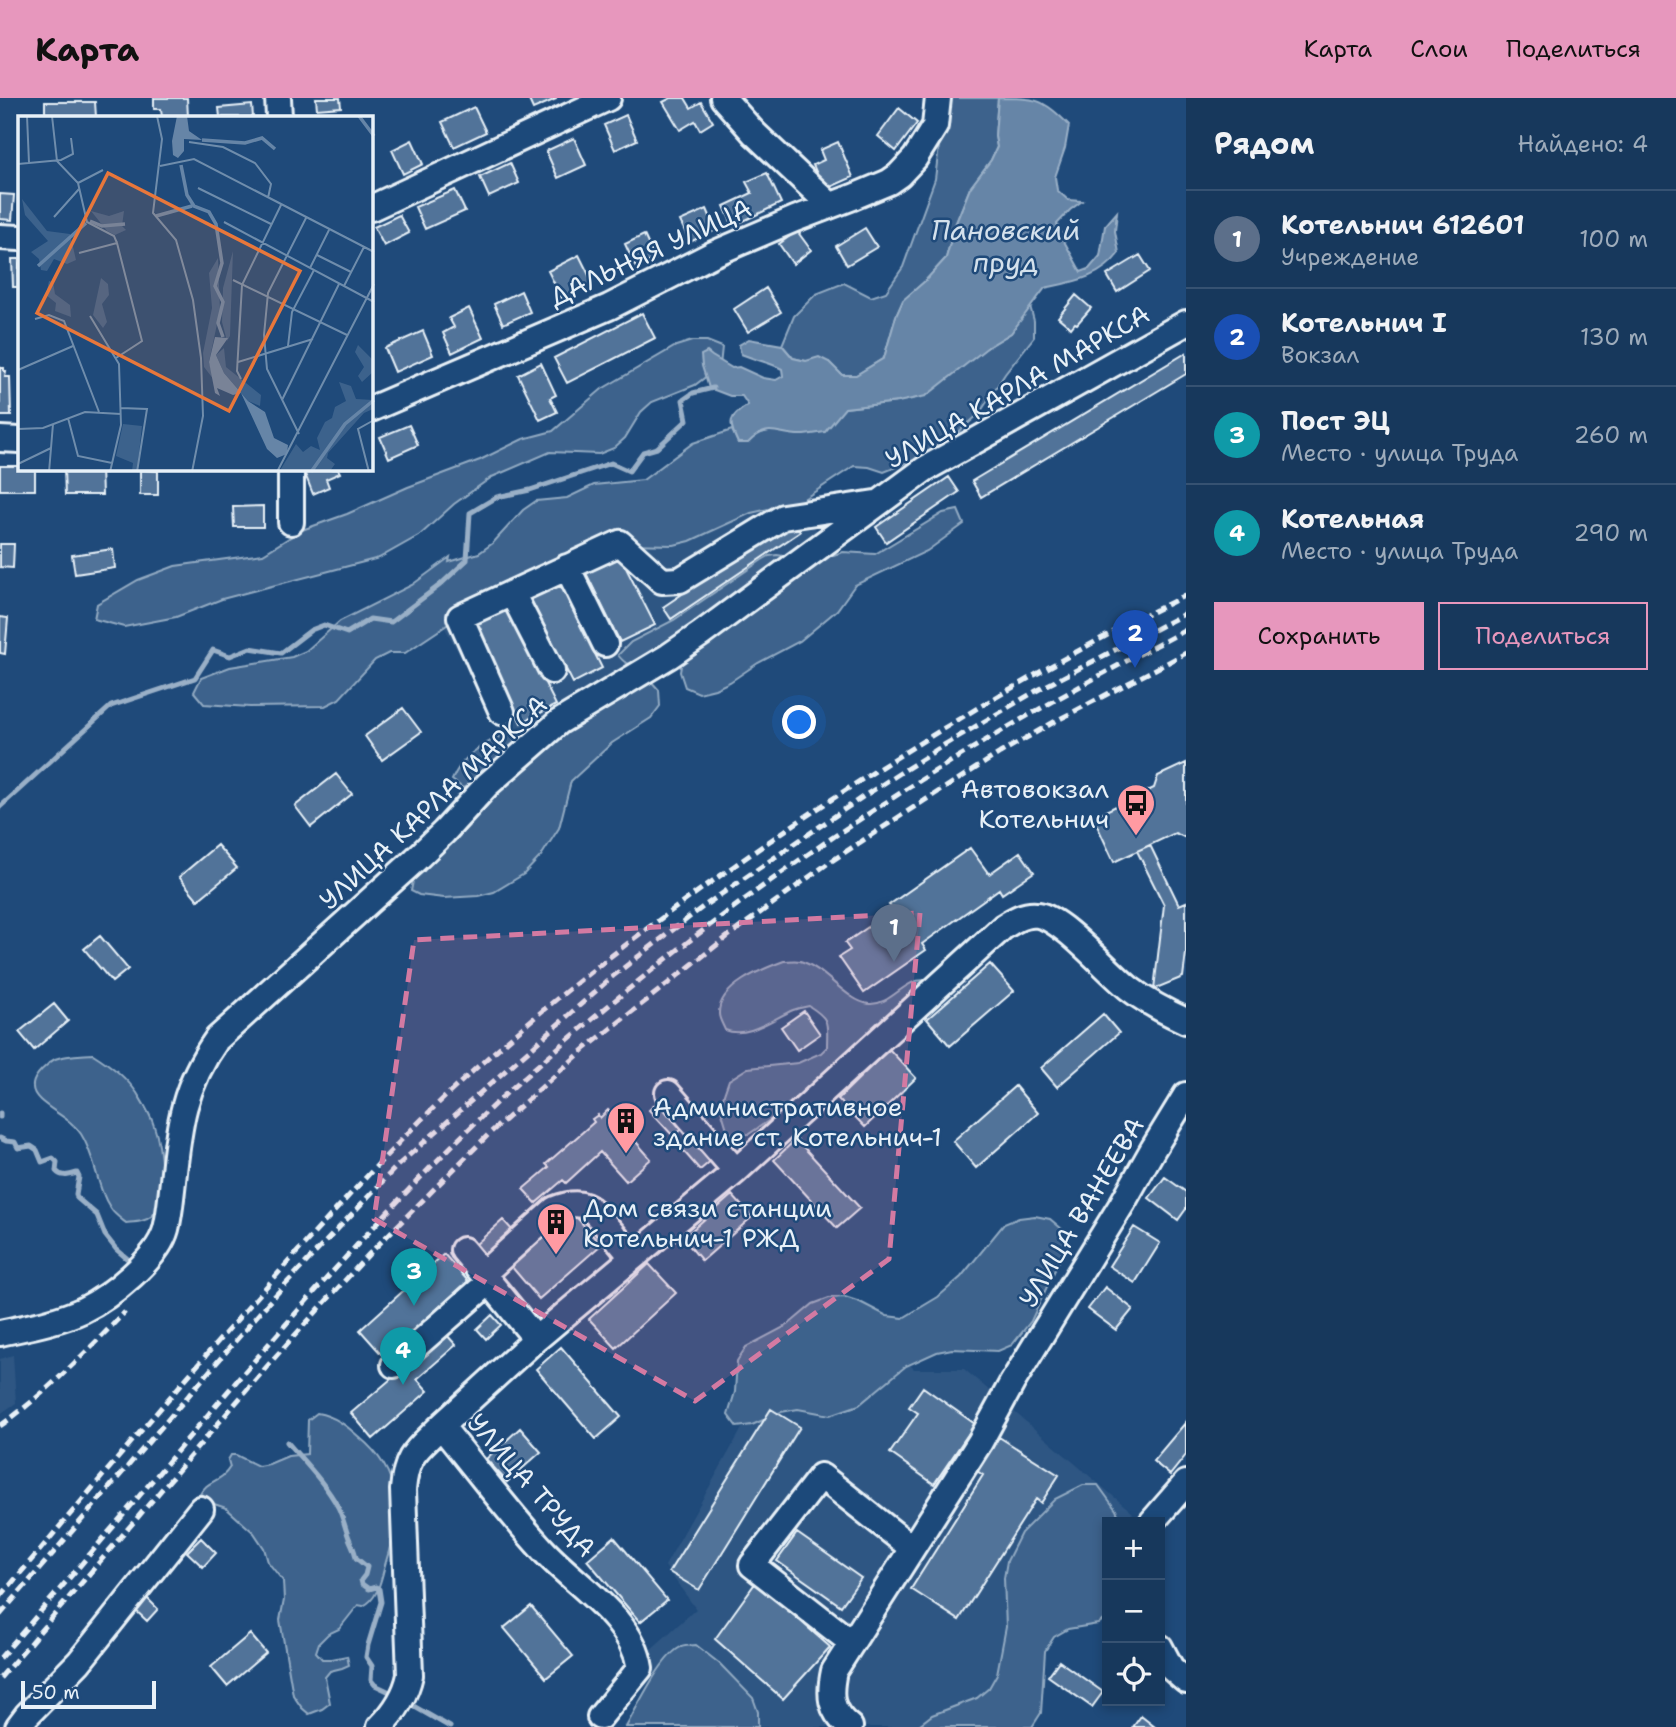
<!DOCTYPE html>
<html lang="ru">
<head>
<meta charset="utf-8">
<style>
  :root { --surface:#17385c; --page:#244365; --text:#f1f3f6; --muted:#9eacbb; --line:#365272; --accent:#e797bd }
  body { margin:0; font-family:"Shantell Sans",sans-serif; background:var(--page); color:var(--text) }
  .controls { position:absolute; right:21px; bottom:21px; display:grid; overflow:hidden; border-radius:0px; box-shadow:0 4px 10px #0003 }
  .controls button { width:63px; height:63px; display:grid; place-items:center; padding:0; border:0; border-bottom:2px solid var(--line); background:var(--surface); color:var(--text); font:35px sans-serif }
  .scale { position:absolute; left:21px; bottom:18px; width:135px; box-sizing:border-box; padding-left:7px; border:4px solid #e8f1f8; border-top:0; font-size:19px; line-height:24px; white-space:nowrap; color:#e8f1f8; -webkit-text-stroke:5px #1f4a7a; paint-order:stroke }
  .you { position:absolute; left:800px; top:625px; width:24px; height:24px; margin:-18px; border:5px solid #fff; border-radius:50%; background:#1a73e8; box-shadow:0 0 0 10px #1a73e833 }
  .badge { display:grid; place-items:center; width:46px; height:46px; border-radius:50%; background:var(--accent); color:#fff; font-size:23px; font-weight:700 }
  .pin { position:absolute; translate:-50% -58px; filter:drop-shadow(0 2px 4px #0008) }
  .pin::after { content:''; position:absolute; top:37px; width:24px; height:21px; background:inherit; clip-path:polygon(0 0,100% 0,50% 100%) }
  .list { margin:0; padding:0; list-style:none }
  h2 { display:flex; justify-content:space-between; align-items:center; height:91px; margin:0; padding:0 28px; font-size:30px }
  h2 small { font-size:23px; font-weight:400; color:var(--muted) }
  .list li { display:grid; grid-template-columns:46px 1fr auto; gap:21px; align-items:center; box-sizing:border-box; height:98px; padding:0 28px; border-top:2px solid var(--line) }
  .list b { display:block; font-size:26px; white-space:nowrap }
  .list p { margin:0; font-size:23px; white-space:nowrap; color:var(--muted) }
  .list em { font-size:23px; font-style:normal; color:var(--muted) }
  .actions { display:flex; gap:14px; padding:21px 28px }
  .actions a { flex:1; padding:16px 0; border:2px solid var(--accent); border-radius:0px; text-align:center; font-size:24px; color:var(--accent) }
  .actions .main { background:var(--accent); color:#111 }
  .icon { flex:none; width:38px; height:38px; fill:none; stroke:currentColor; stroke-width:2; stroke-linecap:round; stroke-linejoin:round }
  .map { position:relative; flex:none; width:1186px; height:1629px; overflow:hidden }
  header { display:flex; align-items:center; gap:42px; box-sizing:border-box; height:98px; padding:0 35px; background:var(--accent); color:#111 }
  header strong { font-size:33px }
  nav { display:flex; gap:38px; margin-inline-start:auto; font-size:24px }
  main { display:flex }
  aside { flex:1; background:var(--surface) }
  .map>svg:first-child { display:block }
</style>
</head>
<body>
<header>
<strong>Карта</strong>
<nav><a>Карта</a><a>Слои</a><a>Поделиться</a></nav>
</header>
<main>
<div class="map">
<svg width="1186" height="1629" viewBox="0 0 1186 1629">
  <rect width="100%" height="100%" fill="#1f4a7a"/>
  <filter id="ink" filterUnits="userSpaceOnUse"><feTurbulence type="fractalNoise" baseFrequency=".0143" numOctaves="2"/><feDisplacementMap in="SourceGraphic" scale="14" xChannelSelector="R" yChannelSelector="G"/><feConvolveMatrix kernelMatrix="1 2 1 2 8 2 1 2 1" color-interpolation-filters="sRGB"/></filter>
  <g filter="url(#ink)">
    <!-- built -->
    <path fill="#2e5683" d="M799 404 817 433 686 533 510 648 445 530 489 499 627 446 674 447 690 443 751 415Z
      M861 1217 914 1271H964L1133 1415 1127 1424H1107L997 1618 1009 1629H623L658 1594 649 1553 696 1511 665 1468 758 1302Z
      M13 1257 16 1305 0 1316V1261Z"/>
    <!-- green -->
    <path fill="#3c628c" stroke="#92aac2" stroke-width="2" d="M945 0H998L995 38 997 49 991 62 970 90 955 127 946 160 925 183 903 203 896 218 884 260 856 277H842L829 264 806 263 793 260 782 247 794 218 816 196 844 185 871 199 886 194 903 169 935 81Z
      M1030 208 1034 223V239L1005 276 979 316 955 337 914 362 884 374 869 369 854 368 799 404 751 415 690 443 674 447 627 446 489 499 405 555H389L375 562 339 601 325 608 250 609 204 606 194 594 201 580 230 569 292 559 306 553 340 523 412 487 450 459 449 464 479 455 493 445 523 412 536 403 567 400 594 387 643 382 693 345 732 332 738 345H747L757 336 772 332 800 337 845 310 898 304 1011 235Z
      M692 243H707L722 249 720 268 695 287 652 304 641 314 625 340 614 350 599 356 550 354 492 379 454 406 420 437 379 460 222 501 176 519 124 529 94 521 97 506 138 482 175 468 263 456 302 432 347 416 408 389 480 362 523 341 553 333 602 291 676 248Z
      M958 412 964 426 927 453 855 487 837 512 800 543 758 565 730 584 715 591 699 595 685 589 680 574 682 562 827 459 843 454 875 456 943 415Z
      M777 457 784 458 782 465 638 566C628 567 624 565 618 557L631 544 674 522 762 462 769 458Z
      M649 581 659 592 660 608 651 620 612 645 571 683 559 730 541 758 524 776 494 794 478 798 444 800 419 797 411 793 414 778 527 657Z
      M506 635 514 638 515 645 509 659 477 683 463 690 452 682C463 656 482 647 506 635Z
      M784 863C789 863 795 862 800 863 824 869 846 903 869 906 892 908 906 877 928 883L812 993 749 1036 733 1037 727 1031 720 1008 729 982 748 970 798 965 821 955 827 949C827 925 831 922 809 908 804 909 798 910 793 912 772 921 748 941 725 932 723 927 719 921 719 916 718 888 762 871 784 863Z
      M93 956C109 966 126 979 137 995 143 1005 151 1017 154 1028 161 1048 168 1102 152 1118 145 1124 135 1124 126 1125 121 1121 114 1116 111 1111 96 1089 96 1059 81 1036 71 1021 53 1014 40 1002 26 989 35 977 47 967 49 965 53 962 55 961 66 957 81 957 93 956Z
      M1035 1118 1050 1121 1062 1131 1065 1146 1060 1161 1031 1223 1012 1247 998 1253 952 1251 937 1254 906 1268 859 1307 830 1317 798 1311 781 1314 752 1327 737 1329 728 1317 735 1294 737 1263 746 1249 788 1227 813 1206 829 1200 845 1199 860 1204 887 1218 903 1220 938 1199 961 1179 1004 1126 1019 1120Z
      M317 1315C334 1318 346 1327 359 1339 404 1376 401 1415 385 1467 381 1482 378 1501 363 1508L358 1507 339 1531 328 1536 319 1545 316 1554 322 1561H332L347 1558 349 1567 342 1570 330 1573 325 1579 330 1605 322 1611 309 1616 302 1610 293 1597 280 1522 284 1502 283 1483 268 1464 264 1450 254 1435 226 1410 202 1402 199 1398C208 1380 220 1386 230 1369L228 1362 231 1357H236L258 1368 269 1366 288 1358 307 1356 308 1322Z
      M1083 1387H1098L1116 1412 1122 1424H1107V1519L1098 1526 1068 1531 1054 1539 1045 1553 1041 1615 1032 1629H919V1627L932 1617 977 1600 989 1590 997 1576 1006 1529 1004 1480 1007 1463 1021 1435 1055 1401Z
      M696 1547 720 1566 753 1600 758 1614V1629H626C637 1609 660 1561 679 1550 684 1547 691 1548 696 1547Z"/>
    <!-- water -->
    <path fill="#6685a7" stroke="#9ab0c7" stroke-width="2" d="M998 0C1036 0 1043 0 1069 27L1065 50 1055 79 1057 92 1068 102 1082 103 1070 112 1057 126 1065 145 1081 174 1089 171 1100 158 1105 128 1117 114 1115 133 1119 155C1101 180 1073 184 1045 190L1011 235 988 249 926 298 898 304 845 310 825 334C817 335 809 337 801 337 777 337 768 324 748 345H738C728 323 728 320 748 307L742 298H730L709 290 702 268 701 257 707 254 712 258 732 270 739 269 763 280 776 282 783 278 782 271C769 264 755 262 741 256L739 247 749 241 782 247 793 260 806 263 819 259 829 264 842 277H856L884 260 896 218 903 202 925 183 946 160 955 127 970 90 991 62 997 49 995 38Z"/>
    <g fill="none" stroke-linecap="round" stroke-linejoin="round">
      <!-- stream -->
      <path stroke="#9ab0c7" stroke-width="5" d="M0 709 111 608 195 580 213 552 230 558 250 550 281 555 311 532 324 527 347 535 370 521 391 524 440 487 467 462 470 415 497 399 530 392 611 365 629 373 643 354 657 350 687 322 683 302 693 295 713 290
        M0 1015V1019
        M0 1040 6 1043 15 1044 18 1050 31 1048 37 1052 42 1064 53 1060 57 1064 56 1073C62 1080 69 1077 77 1075L79 1079 76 1096 77 1100 97 1117 105 1137 116 1151 130 1163
        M287 1344C305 1365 325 1385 338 1409 343 1419 345 1430 349 1440 352 1448 355 1452 356 1460L367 1469 365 1477 361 1482 362 1486 369 1491 376 1489 379 1491 381 1504 368 1547 366 1559 372 1568 371 1582 375 1587 392 1595
        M408 1605 450 1629"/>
    </g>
    <!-- building -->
    <path fill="#517399" stroke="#e8f1f8" stroke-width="2" d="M154 0H187L188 19H162L161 11H154Z
      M316 0H340L341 9 317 11Z
      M528 0H556V1L533 11Z
      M671 0H685L691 10 701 4 713 24 700 32 695 23 680 32 663 4Z
      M45 4H95L96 19H45Z
      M252 7 253 19H220L219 10Z
      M474 9 486 34 454 49 442 24Z
      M899 10 917 25 896 53 878 38Z
      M626 17 637 42 615 52 604 27Z
      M574 40 586 67 558 80 546 53Z
      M412 42 423 66 403 76 392 52Z
      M838 44 853 79 824 92 813 67 824 62 820 52Z
      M510 65 519 85 489 99 480 79Z
      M767 75 781 105 733 128 724 108 752 95 746 84Z
      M455 92 465 113 425 131 415 109Z
      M0 96 14 97 12 122 0 121Z
      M707 111 716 132 690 144 680 123Z
      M399 117 409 135 384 148 374 129Z
      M865 130 877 149 847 167 836 148Z
      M797 133 811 152 793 166 779 146Z
      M644 137 655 161 636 170 625 146Z
      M579 157 593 185 562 201 548 173Z
      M1140 157 1150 173 1117 194 1107 177Z
      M12 161H19V189H13Z
      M766 190 781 214 748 234 734 211Z
      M521 193 530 214 503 226 494 206Z
      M1076 197 1091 210 1077 226 1075 225 1071 230 1058 219Z
      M469 210 483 240 452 255 443 235 454 229 449 220Z
      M642 215 655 240 567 285 554 260Z
      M423 233 433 257 395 274 385 250Z
      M1186 255V276L981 399 972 383Z
      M541 265 556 297 550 300 557 314 540 322 518 277Z
      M0 267V270H4V273H6L5 279H10L11 318H0Z
      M409 327 418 347 389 360 380 339Z
      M0 368H19V371H35V392H0Z
      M64 371H101L102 397H65Z
      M303 371H338L340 375 326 381 329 389 313 396Z
      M140 372 158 373V397H140Z
      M949 379 959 394 886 444 876 429Z
      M263 408V429H234L233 409Z
      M792 422 800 434 671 521 663 509Z
      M0 446H14L13 470 0 469Z
      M113 451 115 470 75 476 72 457Z
      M618 454 655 527 620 544 584 471Z
      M558 481 602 570 573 585 528 496Z
      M506 508 556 607 521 625 472 525Z
      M0 519 8 520 5 556 0 555Z
      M403 610 421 634 382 662 365 638Z
      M1186 665V740L1175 735 1114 764 1093 719 1154 690 1158 678Z
      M336 676 352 696 311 729 295 708Z
      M217 747 237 770 198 802 179 779Z
      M1150 747 1179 807 1186 804V855L1183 879 1154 891 1164 807 1137 753Z
      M970 750 989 776 1020 754 1034 774 1002 796 999 791 922 846 926 852 864 895 839 859 850 852 845 845 893 812 889 807Z
      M100 838 128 871 112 884 84 851Z
      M990 866 1014 893 950 948 927 921Z
      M54 906 68 923 34 952 19 934Z
      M804 913 820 936 797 952 781 929Z
      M1103 916 1119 935 1057 989 1041 970Z
      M889 951 916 980 865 1029 838 1001Z
      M1015 988 1038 1015 976 1070 953 1043Z
      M661 1001 685 1028 674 1039 649 1012Z
      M608 1012 651 1061 626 1083 600 1054 566 1085 563 1082 536 1105 523 1091 549 1069 546 1066 594 1024 592 1021 598 1017 600 1020Z
      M691 1037 713 1061 700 1072 679 1048Z
      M796 1041 860 1110 837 1130 774 1062Z
      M1165 1079 1186 1094V1111L1178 1122 1149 1100Z
      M732 1097 752 1119 702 1163 683 1140Z
      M572 1114 601 1147 539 1201 511 1168Z
      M503 1122 514 1134 487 1159 475 1147Z
      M1134 1129 1160 1145 1135 1185 1109 1168Z
      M444 1156 468 1183 384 1259 360 1232Z
      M649 1166 676 1195 616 1250 589 1221Z
      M1105 1189 1133 1211 1116 1232 1088 1211Z
      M492 1217 501 1227 486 1241 477 1231Z
      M445 1235 456 1247 417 1281 428 1293 373 1341 351 1315Z
      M561 1249 621 1319 596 1341 536 1271Z
      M923 1289 975 1326 934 1386 890 1355 918 1315 909 1309Z
      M771 1311 800 1329 699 1492 669 1474Z
      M1186 1324V1357L1170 1377 1153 1363Z
      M520 1330 541 1354 507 1384 486 1361Z
      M999 1339 1059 1377 1041 1405 1036 1401 959 1522 911 1491 983 1377 977 1373Z
      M797 1435 861 1480 841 1508 777 1463Z
      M614 1439 667 1502 640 1524 587 1462Z
      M201 1440 216 1455 203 1469 187 1454Z
      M756 1484 830 1549 783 1601 715 1541Z
      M144 1497 158 1511 147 1523 133 1510Z
      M531 1508 573 1558 546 1580 504 1530Z
      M250 1536 266 1555 227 1588 211 1569Z
      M1059 1563 1103 1594 1092 1609 1048 1578Z
      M1141 1618 1155 1629H1133Z"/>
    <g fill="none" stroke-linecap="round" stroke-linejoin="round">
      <defs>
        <path id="minor" d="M278 0 279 19
          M723 0 754 35 830 107
          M371 110 608 0
          M0 139 19 140
          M371 311 609 209 713 156 795 121 853 99 889 84 899 77 915 60 935 28 938 0
          M0 341 19 342
          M291 424V371
          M567 469 605 546
          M512 495 552 573
          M502 614 460 519 620 445 662 483 680 482 783 419 875 405
          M668 995 736 1073
          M463 1152 483 1176
          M0 1235C27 1229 57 1224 83 1212 110 1199 158 1161 166 1131 170 1115 171 1099 173 1083 179 1027 183 989 217 941L415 762 444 734 487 687 559 624 669 558 701 536 925 371 1186 225
          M536 1241 483 1176 555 1111C582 1100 591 1108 607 1129 616 1139 624 1149 632 1159
          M394 1267 489 1184
          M1152 1424 1186 1385
          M852 1545 752 1467 821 1378 912 1450
          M1160 1549 1171 1570 1186 1583
          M600 1619 640 1570C632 1519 576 1488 543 1452 507 1413 475 1369 441 1328L536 1241 736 1073 1003 829C1014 822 1025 815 1038 817 1062 820 1108 874 1130 891 1147 904 1166 914 1186 923
          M18 1629 27 1617 79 1564 201 1411
          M380 1629C394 1615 406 1596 410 1577L403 1392C406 1356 417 1352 441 1328
          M850 1629C829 1613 829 1596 834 1573L980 1344 1012 1285 1122 1106 1153 1051 1186 997"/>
      </defs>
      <!-- minor casing -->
      <use href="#minor" stroke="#e8f1f8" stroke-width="30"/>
      <!-- minor -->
      <use href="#minor" stroke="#1f4a7a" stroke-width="24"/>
      <!-- rail -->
      <path stroke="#e8f1f8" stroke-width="5" stroke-dasharray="10 5" stroke-linecap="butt" d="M0 1328C47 1295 86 1254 125 1214
        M0 1499C102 1379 203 1258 309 1141 346 1101 383 1060 422 1021 518 927 624 845 734 768 877 667 1028 575 1186 497
        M0 1517 268 1205 397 1068 613 878 704 808 864 698 944 647 1036 593 1186 515
        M0 1560C47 1506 94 1452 140 1397 255 1261 369 1125 498 1003 528 975 558 950 589 924 773 768 971 642 1186 532
        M0 1580 276 1258 369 1156 491 1034 586 950 727 839 827 766 908 713 1000 655 1054 624 1186 555"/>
    </g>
  </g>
  <!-- marked area -->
  <path fill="#d37aa2" fill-opacity="0.2" stroke="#d37aa2" stroke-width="5" stroke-dasharray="14 9" stroke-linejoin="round" d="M920 815 889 1161 695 1303 374 1121 414 842Z"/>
  <!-- icons -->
  <defs>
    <symbol id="bus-pin" viewBox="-11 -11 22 30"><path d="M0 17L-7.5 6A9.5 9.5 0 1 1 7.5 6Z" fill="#ff9aa2" stroke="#1f4a7a"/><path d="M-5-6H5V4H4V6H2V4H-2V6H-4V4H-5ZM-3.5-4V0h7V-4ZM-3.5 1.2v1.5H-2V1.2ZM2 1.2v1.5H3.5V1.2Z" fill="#111"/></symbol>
    <symbol id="building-pin" viewBox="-11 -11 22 30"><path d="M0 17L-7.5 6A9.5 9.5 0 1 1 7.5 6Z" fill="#ff9aa2" stroke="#1f4a7a"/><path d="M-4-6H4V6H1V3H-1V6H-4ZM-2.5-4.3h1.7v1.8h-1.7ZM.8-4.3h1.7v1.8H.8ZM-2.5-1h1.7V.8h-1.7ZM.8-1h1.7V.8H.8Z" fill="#111"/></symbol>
  </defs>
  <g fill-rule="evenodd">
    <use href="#bus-pin" x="1114" y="683" width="44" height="60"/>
    <use href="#building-pin" x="604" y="1001" width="44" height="60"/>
    <use href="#building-pin" x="534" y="1102" width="44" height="60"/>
  </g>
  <g text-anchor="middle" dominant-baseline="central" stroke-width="5" stroke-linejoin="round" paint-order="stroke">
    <!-- street labels -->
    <g font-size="26" fill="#e8f1f8" stroke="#1f4a7a">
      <text transform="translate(650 154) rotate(-25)">ДАЛЬНЯЯ УЛИЦА</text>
      <text transform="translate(1017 288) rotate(-30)">УЛИЦА КАРЛА МАРКСА</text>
      <text transform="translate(433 704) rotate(-43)">УЛИЦА КАРЛА МАРКСА</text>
      <text transform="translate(1081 1114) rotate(-59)">УЛИЦА ВАНЕЕВА</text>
      <text transform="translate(532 1387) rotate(49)">УЛИЦА ТРУДА</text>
    </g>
    <!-- poi labels -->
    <g font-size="26" fill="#e8f1f8" stroke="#1f4a7a" text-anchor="start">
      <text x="1109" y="690" text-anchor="end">Автовокзал<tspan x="1109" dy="30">Котельнич</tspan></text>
      <text x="653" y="1008">Административное<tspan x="653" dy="30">здание ст. Котельнич-1</tspan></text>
      <text x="583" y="1109">Дом связи станции<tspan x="583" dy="30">Котельнич-1 РЖД</tspan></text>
    </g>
    <!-- water labels -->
    <g font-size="28" font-style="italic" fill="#d4e1ec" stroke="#1f4a7a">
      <text x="1006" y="132">Пановский<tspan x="1006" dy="32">пруд</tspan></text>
    </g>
  </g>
  <!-- overview -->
  <g transform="translate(18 18)">
    <rect width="355" height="355" fill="#1f4a7a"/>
    <path d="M4 83 29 115 52 118 58 144 49 148 36 143 29 155 23 154 21 143 13 136 30 125 7 99ZM73 95 91 100 106 95 104 110 108 114 97 119 89 115ZM215 135 212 220 209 225 204 206 205 172ZM200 142 202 194 191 246 196 264 186 251 185 237 194 192 191 157ZM83 162 90 168 91 179 84 188 89 206 85 212 75 199ZM31 165 35 166 37 178 52 189 53 201 37 195 38 187 28 179ZM340 229 355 244V256L344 266 340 260 346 251 337 236ZM206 232 208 251 243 279 242 290 230 285 206 257 198 239ZM321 266 333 270 338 283 355 284V293L346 297 310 337 309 342 317 348 312 355 261 356 278 328 285 336 293 330 302 334 299 322 307 306 314 302 317 291 328 285ZM105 308 124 310 119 355H114L115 347 98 340Z" fill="#3c628c"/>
    <path d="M159 0H169L171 15 184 24 166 23V35L160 42 155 39 154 25ZM197 221 210 222 198 239 206 257 230 285 247 296 256 322 270 329 269 338 259 342 249 333 223 277 215 279 199 272 202 280 197 277 191 246Z" fill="#6685a7"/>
    <path fill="none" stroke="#6685a7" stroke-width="3.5" d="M341 0 356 20M184 24 227 27 244 22 257 33M163 49 169 79 176 90 191 96 198 108 204 147 197 170 205 186 200 207 205 221M138 100 174 90M72 105 84 110 107 108M20 150 68 107M293 356 327 308 356 284"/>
    <path fill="none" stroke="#6f8dac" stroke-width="2" d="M9 0 11 47M34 0 39 45M139 0 144 23 135 97 158 124 175 184 183 242 185 300 174 356M171 26 205 31 237 47 253 68 250 82M39 45 60 67 69 106 96 120 99 127M0 48 43 44 55 38 53 22M142 50 176 43 356 136M60 67 85 54M180 72 253 108M36 101 61 73M206 106 356 186M61 137 99 127 124 225 98 242M299 139 333 156M292 152 311 114M215 164 329 219M326 170 346 131M72 200 101 248 103 309 92 356M17 203 31 199 46 205 81 296M270 230 274 196 296 154M220 246 295 223M0 254 55 230M223 263 219 255 224 169 263 89M264 284 321 168M103 292 129 293 119 356M50 302 60 340 94 347M0 313 25 312 67 296 103 298M281 318 249 253 246 219 250 177 288 102M0 348 33 332M31 356 35 308M259 356 356 168M351 356 340 313 356 304"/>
    <path fill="#e8773b" fill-opacity="0.15" stroke="#e8773b" stroke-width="3.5" d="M90 57 282 155 211 295 19 197Z"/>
    <rect width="355" height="355" fill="none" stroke="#e8f1f8" stroke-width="3.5"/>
  </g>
</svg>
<div class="controls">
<button>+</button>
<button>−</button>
<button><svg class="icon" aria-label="locate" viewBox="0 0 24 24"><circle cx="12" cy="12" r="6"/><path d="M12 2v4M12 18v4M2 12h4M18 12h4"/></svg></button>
</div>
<div class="scale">50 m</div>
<div class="you"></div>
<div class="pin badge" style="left:894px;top:864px;background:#5c6f8a">1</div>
<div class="pin badge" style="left:1135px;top:570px;background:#1a4fb4">2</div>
<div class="pin badge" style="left:414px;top:1208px;background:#0f9aa8">3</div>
<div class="pin badge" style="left:403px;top:1287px;background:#0f9aa8">4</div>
</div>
<aside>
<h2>Рядом<small>Найдено: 4</small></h2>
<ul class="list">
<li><span class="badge" style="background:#5c6f8a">1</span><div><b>Котельнич 612601</b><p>Учреждение</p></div><em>100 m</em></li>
<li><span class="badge" style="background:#1a4fb4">2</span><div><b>Котельнич I</b><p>Вокзал</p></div><em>130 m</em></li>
<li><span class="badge" style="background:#0f9aa8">3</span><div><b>Пост ЭЦ</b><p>Место · улица Труда</p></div><em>260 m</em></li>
<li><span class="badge" style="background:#0f9aa8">4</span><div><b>Котельная</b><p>Место · улица Труда</p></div><em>290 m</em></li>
</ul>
<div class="actions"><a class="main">Сохранить</a><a>Поделиться</a></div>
</aside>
</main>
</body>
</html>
